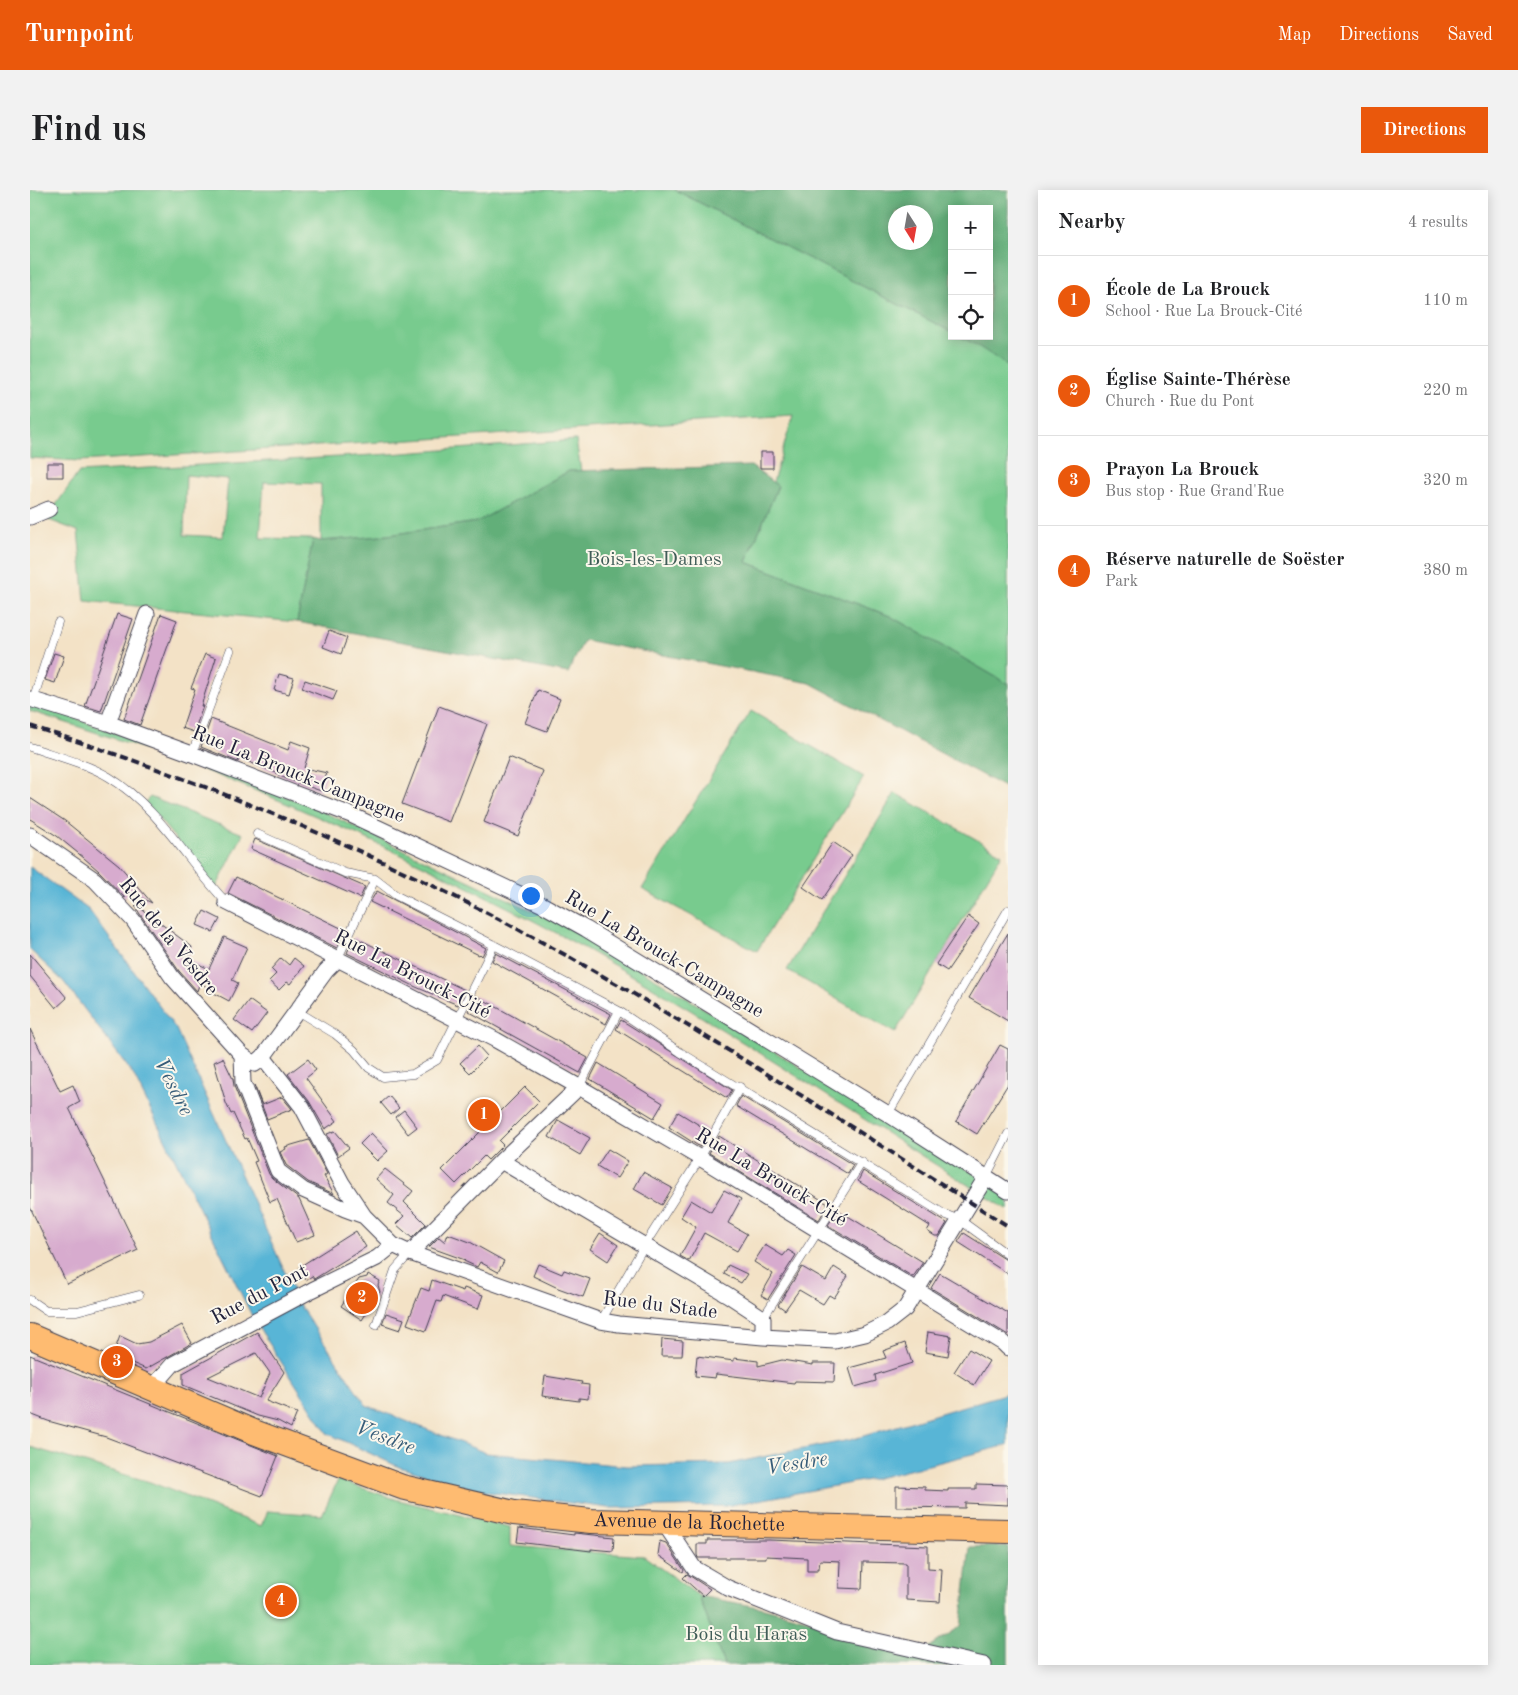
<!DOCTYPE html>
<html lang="en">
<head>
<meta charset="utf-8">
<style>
  :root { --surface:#fff; --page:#f2f2f2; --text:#202124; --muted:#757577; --line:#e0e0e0; --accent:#ea580c }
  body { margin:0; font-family:"Old Standard TT",serif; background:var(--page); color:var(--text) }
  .controls { position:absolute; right:15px; top:15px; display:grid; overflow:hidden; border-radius:0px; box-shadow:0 2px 12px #0003 }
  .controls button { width:45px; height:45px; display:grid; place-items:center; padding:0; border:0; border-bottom:1px solid var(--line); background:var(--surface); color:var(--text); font:25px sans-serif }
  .compass { position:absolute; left:858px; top:15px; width:45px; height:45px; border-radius:50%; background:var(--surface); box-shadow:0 2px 12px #0003; rotate:169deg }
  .you { position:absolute; left:500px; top:705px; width:18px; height:18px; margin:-12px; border:4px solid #fff; border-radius:50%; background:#1a73e8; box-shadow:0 0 0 8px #1a73e833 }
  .badge { display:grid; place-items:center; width:32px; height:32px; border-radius:50%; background:var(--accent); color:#fff; font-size:16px; font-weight:700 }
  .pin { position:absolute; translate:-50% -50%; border:2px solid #fff; box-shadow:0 1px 5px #0006 }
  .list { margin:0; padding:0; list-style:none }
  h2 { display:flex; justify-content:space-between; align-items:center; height:65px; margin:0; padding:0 20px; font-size:21px }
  h2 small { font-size:16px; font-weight:400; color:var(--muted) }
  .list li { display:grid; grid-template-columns:32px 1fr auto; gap:15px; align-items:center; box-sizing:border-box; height:90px; padding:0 20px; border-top:1px solid var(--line) }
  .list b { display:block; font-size:19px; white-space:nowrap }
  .list p { margin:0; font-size:16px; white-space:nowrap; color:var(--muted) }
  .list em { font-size:16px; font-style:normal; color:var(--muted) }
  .icon { flex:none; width:28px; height:28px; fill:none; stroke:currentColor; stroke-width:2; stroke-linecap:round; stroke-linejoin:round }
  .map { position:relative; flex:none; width:978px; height:1475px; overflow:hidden; border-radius:0px }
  header { display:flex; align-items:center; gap:30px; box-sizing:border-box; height:70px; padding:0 25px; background:var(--accent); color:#fff }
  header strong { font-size:24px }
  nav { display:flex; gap:28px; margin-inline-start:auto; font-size:18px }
  .intro { display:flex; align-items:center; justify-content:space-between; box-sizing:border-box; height:120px; padding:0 30px }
  h1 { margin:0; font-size:35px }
  .button { padding:12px 22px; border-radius:0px; background:var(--accent); color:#fff; font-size:18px; font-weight:700 }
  main { display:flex; gap:30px; padding:0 30px }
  aside { flex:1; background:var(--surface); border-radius:0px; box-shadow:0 2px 12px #0003 }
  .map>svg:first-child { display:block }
</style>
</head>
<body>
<header>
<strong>Turnpoint</strong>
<nav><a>Map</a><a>Directions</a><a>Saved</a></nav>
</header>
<div class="intro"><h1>Find us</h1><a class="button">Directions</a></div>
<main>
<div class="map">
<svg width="978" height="1475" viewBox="0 0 978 1475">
  <rect width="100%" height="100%" fill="#fbf7ec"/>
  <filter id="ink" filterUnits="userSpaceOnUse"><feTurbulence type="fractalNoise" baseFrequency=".02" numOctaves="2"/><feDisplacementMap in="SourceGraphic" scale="10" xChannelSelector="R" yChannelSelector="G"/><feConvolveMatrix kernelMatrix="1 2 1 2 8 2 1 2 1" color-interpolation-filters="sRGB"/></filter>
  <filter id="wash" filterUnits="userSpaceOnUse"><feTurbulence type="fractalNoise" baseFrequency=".0096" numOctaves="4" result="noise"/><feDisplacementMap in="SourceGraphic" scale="20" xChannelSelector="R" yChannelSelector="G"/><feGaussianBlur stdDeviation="1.12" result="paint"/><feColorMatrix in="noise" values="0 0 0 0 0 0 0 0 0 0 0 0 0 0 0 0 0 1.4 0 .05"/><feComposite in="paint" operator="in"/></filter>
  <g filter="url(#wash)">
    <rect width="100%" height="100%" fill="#f3e2c6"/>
    <!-- green -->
    <path fill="#78cb8e" stroke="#4d7664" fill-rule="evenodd" d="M0 0H645L922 142V146C942 146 962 166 978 176V494L860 426 716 372 748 296 743 292 763 226 50 271 0 268Z
      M546 250 551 281H539L447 332 351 346 291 351V294L234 292 230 348 283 349 267 432 55 411 48 341 16 329 49 282 360 264ZM156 285 198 289 193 347 154 345Z
      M0 513 45 528 279 615 552 744 978 1004V1020C837 933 699 839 554 758 428 689 297 627 163 576 109 556 55 539 0 521Z
      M721 521 834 587 727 761 612 699Z
      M865 603 972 664 865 843 757 780Z
      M120 607 213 644 186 698 115 612Z
      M0 1257 120 1292 231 1336 238 1321 292 1325 308 1290 368 1310 480 1337V1356L614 1366 669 1406 694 1475H0Z"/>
    <!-- forest -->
    <path fill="#62af79" stroke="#42685a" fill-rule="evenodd" d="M645 0H978V176L948 156 929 146H959V19H922V142ZM866 22H896V52H866Z
      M721 276 748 296 716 372 860 426 978 494V599L780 493 554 450 538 483 267 432 283 349 291 351 351 346 447 332 539 281Z
      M978 1356V1475H694L669 1406 734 1418 895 1460 931 1436 940 1357Z"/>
    <!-- water -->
    <path fill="#58b5d6" stroke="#3d6c88" d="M0 677 59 720 146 839 270 1116 336 1215 456 1263 597 1276 699 1274 742 1265 820 1250 978 1203V1255L843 1289 695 1316 579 1318 450 1301 369 1277 297 1243 224 1130 103 884 34 792 0 760Z"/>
    <g id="blocks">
      <!-- building -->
      <path fill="#d7abce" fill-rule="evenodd" d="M730 262H743V278H730Z
        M17 273H33V287H17Z
        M87 424 103 429 71 521 55 516Z
        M131 424 147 430 110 535 94 529Z
        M299 441 317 448 311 464 293 457Z
        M24 463 34 466 25 493 15 490Z
        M175 464 186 468 171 516H173L164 542 152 538 165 499 161 498Z
        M249 484 264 488 259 504 244 500Z
        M275 490 307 501 303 510 272 498Z
        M508 500 530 509 517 541 495 533Z
        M409 516 457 534 419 632 372 614Z
        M181 529 258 560 261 551 280 558 274 578 297 583 291 601 249 586V584L209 568 208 572 171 557Z
        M479 567 513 581 488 646 454 632Z
        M0 608 35 631 89 675 122 713 99 702 95 708 69 681 54 668 27 646 0 629Z
        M225 649 335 697 330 708 221 659Z
        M803 652 822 665 792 710 773 697Z
        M206 687 315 740 307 758 198 703Z
        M347 701 456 758 452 766 450 764 449 765 340 712Z
        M106 715 162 757 158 769 179 779 194 747 217 757 202 790 208 793 199 811 184 803 170 792 167 801 149 781 110 724 105 716Z
        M174 721 190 729 183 742 167 735Z
        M938 726 949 734 917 781 906 774Z
        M978 743V831L939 808Z
        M324 747 435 800 428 815 386 797 317 763Z
        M466 763 581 824 576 834 462 771Z
        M0 764 37 808 26 818 0 786Z
        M251 768 259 775 264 768 274 776 260 794 257 792 249 800 239 791 246 784 241 779Z
        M445 805 558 868 550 883 438 821Z
        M219 810 237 823 222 843 204 830Z
        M591 830 702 900 697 908 586 839Z
        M0 839 30 901 43 895 50 912 39 918 108 1060 37 1094 0 1017Z
        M970 855 978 859V894L947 944 926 931Z
        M448 856 457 866 440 883 430 873Z
        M193 868 203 889 204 896 239 984 242 988 269 1009 285 1045 266 1052 247 1009 240 1012 224 972 227 971 217 948 215 949 203 923 201 924 196 913 184 872Z
        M278 869 286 880 276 888 307 931 295 939 279 911 258 884Z
        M568 873 633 913 624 928 560 889Z
        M224 895 232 915 252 907 262 919 237 929Z
        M495 897 509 911 469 951 473 955 458 970 454 966 426 994 412 980Z
        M359 906 369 918 361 925 351 913Z
        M711 906 823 975 818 984 706 916Z
        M374 920 387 937 378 944 365 927Z
        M648 922 679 941 670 957 639 937Z
        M528 930 560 948 550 965 519 947Z
        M305 941 319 958 308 966 297 944Z
        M341 943 358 961 347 971 330 954Z
        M689 946 798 1014 789 1030 679 963Z
        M279 950 297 984 294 986 304 1004 278 992 256 975 250 962 256 959 255 957Z
        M578 959 598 971 587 988 567 976Z
        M355 979 383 1001 374 1012 396 1034 382 1048 366 1034 374 1026 358 1013 364 1005 346 989Z
        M833 981 917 1033 909 1046H905L897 1041 900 1036 828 991Z
        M613 982 642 998 632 1015 604 999Z
        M694 1000 711 1009 698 1033 717 1044 707 1061 674 1043 659 1071 650 1066 666 1037 651 1027 661 1010 681 1022Z
        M808 1020 893 1072 883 1087 798 1035Z
        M326 1041 336 1057 284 1089 282 1086 276 1090 269 1077Z
        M570 1043 588 1055 578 1071 560 1059Z
        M934 1043 978 1071V1084L928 1052Z
        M418 1044 440 1052 474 1071 468 1082 450 1072 447 1077 434 1071 435 1070 399 1057 409 1047 415 1052Z
        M735 1055 753 1066 758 1060 766 1065 738 1109 731 1105 743 1084 724 1072Z
        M508 1074 532 1084 534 1080 560 1089 553 1107 528 1098 503 1086Z
        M698 1075 717 1084 711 1093 694 1084Z
        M772 1077 796 1091 804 1077 818 1086 804 1108 799 1105 793 1114 769 1100 755 1120 748 1115Z
        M910 1083 978 1123V1145L901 1098Z
        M338 1084 350 1091 348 1095 350 1102 332 1130 311 1116 329 1089 337 1087Z
        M402 1090 433 1101 434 1098 453 1105 448 1119 413 1106 411 1112 407 1111 396 1141 377 1134 391 1098 399 1101Z
        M356 1123 374 1129 370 1140 352 1134Z
        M152 1135 162 1153 116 1179 83 1165 90 1146 107 1154 119 1152Z
        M227 1142 254 1182 236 1211 267 1223 261 1238 248 1231 228 1226 153 1195V1183ZM226 1163 240 1183 229 1208 178 1187Z
        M898 1142 921 1146 918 1166 895 1162Z
        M632 1149 653 1151 652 1166H631Z
        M875 1153 882 1173 845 1185 846 1191 825 1197 819 1178 856 1168 853 1161Z
        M939 1159 959 1171 944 1195 924 1182Z
        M0 1165 248 1266 232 1306 76 1247 18 1231 0 1224Z
        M667 1166 704 1171V1168L728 1171V1176L752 1170 783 1175V1173H805L804 1192 765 1191 764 1193 686 1184 685 1188 665 1186Z
        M515 1186 552 1192 551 1194 559 1195 558 1209 549 1208V1211L512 1206Z
        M946 1294 978 1295V1315L935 1313V1318L866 1317V1296L895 1297V1300L918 1301V1299H946Z
        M489 1338 544 1345V1343L584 1347 583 1361 561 1359V1361L487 1352Z
        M677 1350H739L898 1356V1378L912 1379 910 1412 876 1410V1373L833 1372 832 1399 809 1398 810 1371 790 1370 789 1378H787V1381H777V1368L736 1366V1368H668L667 1365V1354H677Z
        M630 1351 636 1353 654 1380 653 1382 628 1365Z
        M657 1384 680 1399 673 1406 653 1388Z"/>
    </g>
  </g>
  <g filter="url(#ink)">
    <use href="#blocks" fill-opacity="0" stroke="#413f50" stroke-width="1"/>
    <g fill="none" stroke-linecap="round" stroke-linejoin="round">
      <defs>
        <path id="lane" d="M3 510 28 432
          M0 557C26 566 55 573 79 587 128 617 157 671 196 712
          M162 564 200 461
          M227 644 315 683 345 689 367 706 464 755 589 821 650 862 914 1024 930 1030 978 1065
          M307 770 345 689
          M267 821 305 844 324 860 339 878 353 887 383 884 407 870 464 755
          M549 897 589 821
          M858 924 978 720
          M956 987 978 944
          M0 1110 16 1121H47L109 1105
          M733 1128 832 972
          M571 1131 614 1056 670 968 710 897
          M346 1135 365 1080 380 1063"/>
        <path id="street" d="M0 327 19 319
          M0 509 78 533 162 564 321 625 513 715 556 739 858 924 978 1001
          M78 533 117 424
          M0 645 65 690 103 730 142 787 167 815 212 865 225 874 233 867 296 781 307 770
          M196 712 466 850 549 897 670 968 973 1153 978 1158
          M212 865 213 893 248 981 273 1000 315 1019 334 1026
          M233 867 272 917 312 993 334 1026 363 1055 380 1063 571 1131 589 1134 733 1147 805 1151 835 1144 857 1133 875 1119 956 987
          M471 971 698 1105 733 1128V1147
          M380 1063 471 971 549 897
          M122 1198 143 1174 282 1100 347 1068 363 1055
          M634 1333 664 1378 698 1398 807 1442 954 1475"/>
        <g id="primary">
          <path id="s1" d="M0 1146 224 1242 372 1297 484 1323 561 1331 978 1341"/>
        </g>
      </defs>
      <!-- lane casing -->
      <use href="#lane" stroke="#413f50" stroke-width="9"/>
      <!-- street casing -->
      <use href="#street" stroke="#413f50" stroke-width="17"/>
      <!-- primary casing -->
      <use href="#primary" stroke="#413f50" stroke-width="26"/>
      <!-- lane -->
      <use href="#lane" stroke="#fff" stroke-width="8"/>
      <!-- street -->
      <use href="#street" stroke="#fff" stroke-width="15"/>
      <!-- primary -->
      <use href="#primary" stroke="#febb71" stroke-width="24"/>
      <!-- rail -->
      <path stroke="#22223b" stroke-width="4" stroke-dasharray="8 4" stroke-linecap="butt" d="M0 536C165 588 327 654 480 735 652 826 814 933 978 1036"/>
    </g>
  </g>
  <g text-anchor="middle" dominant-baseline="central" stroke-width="4" stroke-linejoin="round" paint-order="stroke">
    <!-- park labels -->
    <g font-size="20" fill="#405d58" stroke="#fbf7ec">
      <text x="624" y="370">Bois-les-Dames</text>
      <text x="716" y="1445">Bois du Haras</text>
    </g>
    <!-- street labels -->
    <g font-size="20" fill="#22223b" stroke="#fbf7ec">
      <text transform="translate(268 585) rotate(22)">Rue La Brouck-Campagne</text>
      <text transform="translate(138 747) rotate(51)">Rue de la Vesdre</text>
      <text transform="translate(634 765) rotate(31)">Rue La Brouck-Campagne</text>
      <text transform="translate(382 785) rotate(27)">Rue La Brouck-Cité</text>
      <text transform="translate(741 988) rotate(31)">Rue La Brouck-Cité</text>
      <text transform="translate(230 1105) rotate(-28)">Rue du Pont</text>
      <text transform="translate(630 1116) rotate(7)">Rue du Stade</text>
      <text stroke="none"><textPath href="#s1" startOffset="692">Avenue de la Rochette</textPath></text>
    </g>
    <!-- water labels -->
    <g font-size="21" font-style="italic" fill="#385d79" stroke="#fbf7ec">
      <text transform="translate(143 897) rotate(63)">Vesdre</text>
      <text transform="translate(355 1248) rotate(21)">Vesdre</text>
      <text transform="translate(767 1274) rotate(-9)">Vesdre</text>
    </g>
  </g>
</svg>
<div class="controls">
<button>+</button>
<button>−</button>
<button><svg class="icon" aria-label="locate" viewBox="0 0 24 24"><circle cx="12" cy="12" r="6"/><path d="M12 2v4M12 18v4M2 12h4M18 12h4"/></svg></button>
</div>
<svg class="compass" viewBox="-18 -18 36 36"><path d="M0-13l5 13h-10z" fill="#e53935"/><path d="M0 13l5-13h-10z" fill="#757577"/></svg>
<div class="you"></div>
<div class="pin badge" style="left:454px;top:925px">1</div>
<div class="pin badge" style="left:332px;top:1108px">2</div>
<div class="pin badge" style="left:87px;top:1172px">3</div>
<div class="pin badge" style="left:251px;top:1411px">4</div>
</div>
<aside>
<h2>Nearby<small>4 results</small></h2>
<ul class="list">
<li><span class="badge">1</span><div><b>École de La Brouck</b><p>School · Rue La Brouck-Cité</p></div><em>110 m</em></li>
<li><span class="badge">2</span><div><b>Église Sainte-Thérèse</b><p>Church · Rue du Pont</p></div><em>220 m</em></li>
<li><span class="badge">3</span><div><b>Prayon La Brouck</b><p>Bus stop · Rue Grand'Rue</p></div><em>320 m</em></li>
<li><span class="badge">4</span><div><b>Réserve naturelle de Soëster</b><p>Park</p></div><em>380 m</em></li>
</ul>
</aside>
</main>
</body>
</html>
